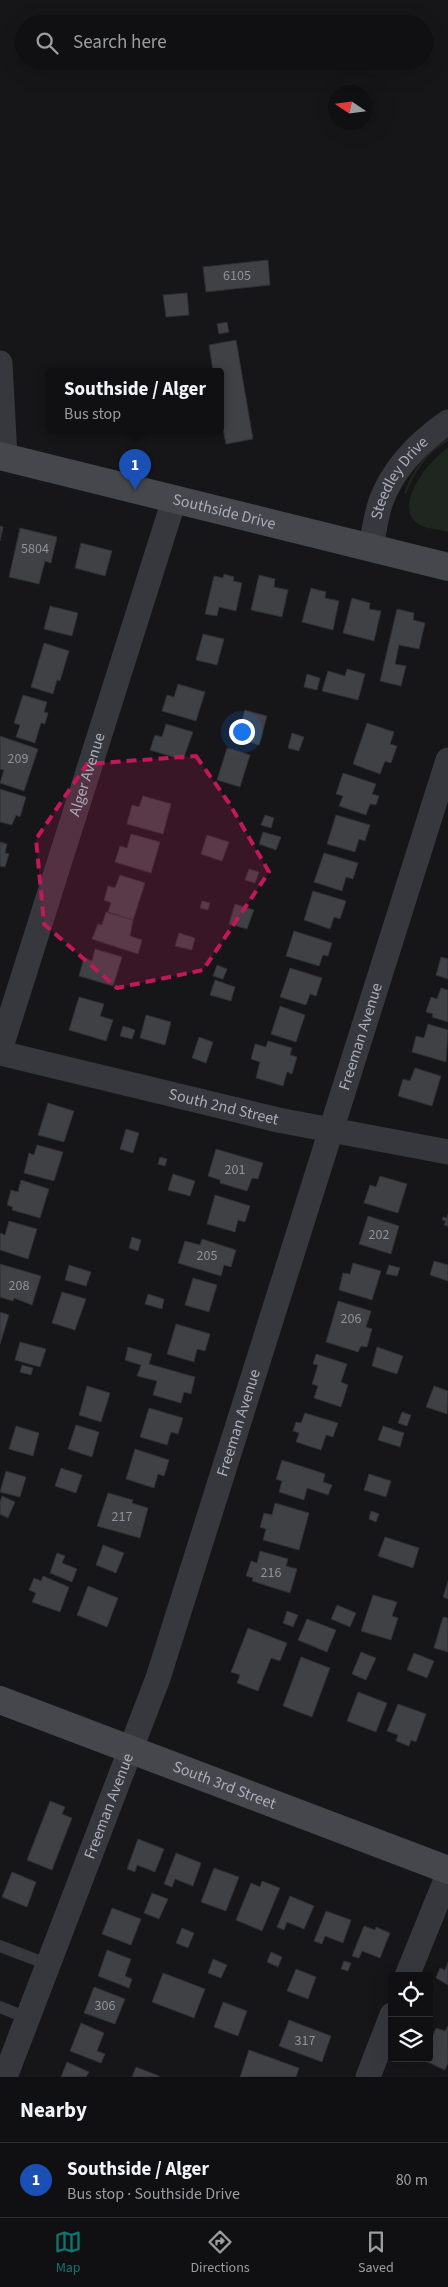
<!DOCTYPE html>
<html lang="en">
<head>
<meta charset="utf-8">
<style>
  :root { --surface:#101012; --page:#19191b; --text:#f1f3f6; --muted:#9c9d9f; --line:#303032; --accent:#0f766e }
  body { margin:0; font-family:"Source Sans 3",sans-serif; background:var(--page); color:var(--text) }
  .controls { position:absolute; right:15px; bottom:15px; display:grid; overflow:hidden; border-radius:5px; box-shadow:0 5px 20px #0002 }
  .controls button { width:45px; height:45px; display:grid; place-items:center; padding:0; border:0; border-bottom:1px solid var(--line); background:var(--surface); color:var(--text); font:25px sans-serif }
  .compass { position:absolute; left:328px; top:85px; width:45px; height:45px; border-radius:50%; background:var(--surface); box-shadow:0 5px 20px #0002; rotate:283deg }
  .you { position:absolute; left:241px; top:731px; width:18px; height:18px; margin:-12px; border:4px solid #fff; border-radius:50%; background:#1a73e8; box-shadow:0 0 0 8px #1a73e833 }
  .badge { display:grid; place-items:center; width:32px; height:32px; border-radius:50%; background:var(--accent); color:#fff; font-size:16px; font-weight:700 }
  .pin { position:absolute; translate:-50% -41px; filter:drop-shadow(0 1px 2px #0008) }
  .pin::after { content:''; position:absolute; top:26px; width:18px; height:15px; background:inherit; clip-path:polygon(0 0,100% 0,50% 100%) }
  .popup { position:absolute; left:46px; top:368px; width:178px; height:65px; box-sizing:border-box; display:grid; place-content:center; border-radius:5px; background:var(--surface); filter:drop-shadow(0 1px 4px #0005); font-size:16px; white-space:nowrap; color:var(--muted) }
  .popup b { font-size:19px; color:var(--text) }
  .popup::after { content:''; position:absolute; left:50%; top:100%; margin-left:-10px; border:10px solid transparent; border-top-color:var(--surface) }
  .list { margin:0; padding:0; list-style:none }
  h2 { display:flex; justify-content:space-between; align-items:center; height:65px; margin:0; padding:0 20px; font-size:21px }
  h2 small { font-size:16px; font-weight:400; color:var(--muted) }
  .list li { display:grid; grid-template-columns:32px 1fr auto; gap:15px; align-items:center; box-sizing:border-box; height:75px; padding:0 20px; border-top:1px solid var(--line) }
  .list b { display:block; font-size:19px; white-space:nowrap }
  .list p { margin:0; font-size:16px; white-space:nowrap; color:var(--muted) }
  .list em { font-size:16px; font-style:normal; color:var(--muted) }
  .icon { flex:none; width:28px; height:28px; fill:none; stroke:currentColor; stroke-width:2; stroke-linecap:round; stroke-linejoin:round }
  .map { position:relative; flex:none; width:448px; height:2077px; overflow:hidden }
  .search { position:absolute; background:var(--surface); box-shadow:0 5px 20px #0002; left:15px; right:15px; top:15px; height:55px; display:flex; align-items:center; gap:12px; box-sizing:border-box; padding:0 18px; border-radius:28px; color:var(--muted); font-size:19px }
  .sheet { height:140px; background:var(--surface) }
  nav { display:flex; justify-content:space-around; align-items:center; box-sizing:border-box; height:70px; border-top:1px solid var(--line); background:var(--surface); font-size:14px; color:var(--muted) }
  nav a { display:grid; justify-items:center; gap:2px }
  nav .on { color:var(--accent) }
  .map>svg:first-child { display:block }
</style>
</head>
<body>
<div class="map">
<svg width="448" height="2077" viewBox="0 0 448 2077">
  <rect width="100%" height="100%" fill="#161618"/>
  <!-- green -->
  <path fill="#1e261f" d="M448 438V441C427 453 415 471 406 494L404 493C413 470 426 451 448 438Z
    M448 448V532C439 529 426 529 418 524 392 505 430 459 448 448Z"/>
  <!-- building -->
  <path fill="#404145" stroke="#303034" d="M268 260 270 285 206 292 203 267Z
    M187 293 189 315 166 317 163 295Z
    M227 322 229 332 219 334 217 324Z
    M236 340 253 439 226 444 220 413V371H213L209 345Z
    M0 526 3 527 0 541Z
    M20 528 57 537 51 563 45 561 39 584 9 577Z
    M81 543 112 551 105 576 75 568Z
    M224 574 234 577 233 581 242 583 236 611 219 607 217 616 205 614 214 576 223 578Z
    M259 575 275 579 274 587 288 590 282 617 251 610Z
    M311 588 326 592 325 598 339 601 333 630 302 622Z
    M352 598 370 603 369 609 381 611 374 641 343 633Z
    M50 606 78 613 72 636 44 629Z
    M397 609 414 613 413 620 425 623 419 649 399 645 395 664 406 666 401 686 380 681Z
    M203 634 224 639 217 665 196 660Z
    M44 643 69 651 60 681 57 680 53 694 31 687Z
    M347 669 365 674 358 700 322 691 328 671 345 676Z
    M307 674 320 678 317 690 304 687Z
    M178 684 205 692 196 721 162 711 167 695 174 697Z
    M23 695 47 702 44 712 48 713 45 724 41 723 35 743 16 737 20 725 14 723Z
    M245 710 267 716 259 745 237 738Z
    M367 723 394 732 390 744 397 746 391 763 385 761 380 774 353 764Z
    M166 724 193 732 183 760 150 750 155 735 162 737Z
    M292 733 304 737 299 751 288 748Z
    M0 736 38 749 24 791 0 783 4 770 0 769Z
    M227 748 250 755 240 787 217 780Z
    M343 773 376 784 372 794 379 796 376 805 370 804 366 815 339 806 343 796 336 794Z
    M0 789 26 797 20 817 16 815 12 825 0 822Z
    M143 796 171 804 163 834 127 824 132 805 139 807Z
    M265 815 274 818 271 828 261 825Z
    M336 815 370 825 365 841 359 839 355 852 327 844Z
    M263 832 281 837 276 850 259 844Z
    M131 834 160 842 151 873 115 862 120 846 127 848Z
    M207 835 229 842 222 861 201 854Z
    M0 842 7 844 5 853 9 854 5 867 0 866Z
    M324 853 358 863 353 879 346 877 342 891 314 882Z
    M249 869 259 872 255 883 245 880Z
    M120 875 145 883 133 920 108 912 111 903 104 900 108 886 115 888Z
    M313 891 346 901 340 919 334 917 330 929 304 920Z
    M202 901 210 903 208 910 200 908Z
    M235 904 254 910 247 929 229 924Z
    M106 912 133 920 130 936 142 940 138 954 92 939 98 924 102 925Z
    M294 931 332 943 328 956 323 955 319 966 286 956Z
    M179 933 195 938 192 950 175 946Z
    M95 949 122 957 113 986 79 976 84 958 92 961Z
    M441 957 448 959V979L436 975Z
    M217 965 227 969 223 979 213 976Z
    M290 968 322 978 316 996 310 994 306 1005 280 997Z
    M215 980 235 987 231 1001 210 995Z
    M441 988 448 990V1022L432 1017 433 1014 426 1012 431 997 437 999Z
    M79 997 104 1004 100 1016 113 1020 106 1041 69 1030Z
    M280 1006 305 1015 296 1042 271 1034Z
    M146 1015 171 1022 165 1045 140 1038Z
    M428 1024 448 1030 446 1062 412 1052 416 1036 424 1038Z
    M123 1026 135 1030 132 1039 120 1036Z
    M199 1037 213 1042 206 1063 192 1058Z
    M268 1041 292 1048 290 1055 297 1057 292 1074 287 1072 283 1086 256 1078 260 1062 251 1059 255 1044 266 1047Z
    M415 1068 441 1076 432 1106 398 1096 403 1079 410 1081Z
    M48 1103 74 1111 64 1142 38 1135Z
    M126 1129 139 1133 133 1153 120 1149Z
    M37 1145 63 1152 54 1181 24 1173 29 1153 34 1155Z
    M216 1149 263 1163 258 1179 252 1178 247 1191 220 1183V1180L208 1176Z
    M160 1157 167 1159 165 1166 158 1164Z
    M173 1174 195 1181 190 1196 168 1190Z
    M380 1176 407 1184 398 1213 364 1203 370 1185 376 1187Z
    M21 1180 49 1189 40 1218 12 1210 13 1207 7 1205 11 1190 18 1192Z
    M215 1195 250 1206 245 1222 238 1220 235 1232 207 1224Z
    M448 1214V1226L444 1225 446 1221 442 1220 443 1217 447 1218Z
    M368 1216 399 1226 391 1254 359 1244Z
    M9 1221 37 1229 28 1259 0 1250V1233L5 1235Z
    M132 1237 141 1240 138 1251 129 1248Z
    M202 1239 236 1250 231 1267 224 1265 221 1276 178 1263 185 1241 200 1245Z
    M434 1261 448 1265V1281L430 1275Z
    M353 1263 381 1271 372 1300 339 1290 343 1273 350 1274Z
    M0 1264 41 1276 32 1305 14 1298 13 1301 0 1297Z
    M69 1265 91 1272 86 1286 65 1280Z
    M389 1265 400 1268 397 1276 386 1274Z
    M193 1278 217 1285 209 1312 185 1305Z
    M62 1292 86 1299 75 1330 52 1323Z
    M148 1294 164 1299 162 1309 145 1304Z
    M338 1301 371 1311 366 1327 372 1329 367 1347 361 1346 358 1352 326 1342Z
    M0 1312 9 1315 0 1344Z
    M176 1324 210 1334 205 1351 197 1349 194 1362 167 1354Z
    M20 1342 46 1349 40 1367 15 1360Z
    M128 1347 152 1354 149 1364 195 1377 191 1394 184 1392 181 1403 153 1395 157 1381 137 1376 141 1365 125 1360Z
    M377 1347 403 1356 397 1374 372 1366Z
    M316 1354 347 1364 341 1382 348 1385 341 1407 314 1398 318 1386 312 1384 318 1365 313 1364Z
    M22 1365 33 1368 31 1375 20 1372Z
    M87 1386 110 1393 101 1422 79 1415Z
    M434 1386 448 1391 447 1414 426 1407Z
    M149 1408 183 1418 178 1434 171 1432 167 1445 140 1437Z
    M402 1412 411 1415 407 1426 398 1423Z
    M305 1413 338 1423 333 1437 326 1435 321 1450 296 1442 299 1433 293 1431 296 1422 301 1423Z
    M76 1425 99 1432 92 1457 68 1449Z
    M16 1426 39 1433 33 1456 9 1449Z
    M383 1426 404 1433 400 1447 378 1440Z
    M135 1449 169 1460 164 1476 158 1474 154 1488 126 1479Z
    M282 1460 325 1474 323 1482 332 1485 328 1495 307 1488 304 1500 279 1492 282 1481 276 1479Z
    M61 1468 82 1475 76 1493 55 1486Z
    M6 1471 26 1477 20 1497 0 1492Z
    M369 1474 391 1481 386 1497 364 1490Z
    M108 1493 133 1500 132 1503 148 1508 140 1538 97 1526Z
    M2 1496 15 1502 8 1518 0 1514V1502Z
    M275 1503 309 1513 299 1550 263 1540 266 1529 260 1527 264 1513 272 1515Z
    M371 1511 379 1514 376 1522 369 1519Z
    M385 1537 419 1548 413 1568 378 1556Z
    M103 1545 124 1553 116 1573 96 1565Z
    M260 1551 288 1559 286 1566 297 1569 290 1593 252 1581 253 1578 246 1576 251 1561 257 1563Z
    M57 1553 65 1556 62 1563 77 1569 72 1582 50 1573Z
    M43 1576 69 1587 60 1612 32 1602 36 1593 29 1590 34 1578 41 1581Z
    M448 1581V1599L443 1597Z
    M88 1586 118 1598 107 1627 77 1615Z
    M373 1595 397 1602 392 1616 398 1618 391 1640 361 1631Z
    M337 1605 356 1613 350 1627 331 1619Z
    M287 1611 298 1615 293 1627 283 1623Z
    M443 1617 448 1618V1652L434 1648Z
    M307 1619 336 1630 327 1652 298 1640Z
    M248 1628 287 1643 280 1661 271 1658 258 1691 237 1683 240 1675 231 1672Z
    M361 1652 376 1658 366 1680 352 1674Z
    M414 1653 434 1661 427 1678 407 1670Z
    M301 1657 330 1668 312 1717 283 1706Z
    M358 1692 387 1703 376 1732 347 1721Z
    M398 1704 426 1714 416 1742 411 1740 409 1746 396 1741 398 1735 387 1731Z
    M50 1801 65 1807 62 1814 72 1818 52 1870 27 1860Z
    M138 1839 164 1849 155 1872 137 1865 135 1872 127 1869Z
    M176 1853 201 1863 193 1886 175 1879 172 1887 164 1884Z
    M214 1868 239 1877 226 1911 201 1902Z
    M12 1872 36 1882 27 1907 2 1897Z
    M262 1881 280 1888 262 1931 236 1920 251 1883 260 1887Z
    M152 1893 168 1899 159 1919 144 1913Z
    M290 1896 314 1906 304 1929 287 1922 284 1930 277 1927Z
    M112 1908 141 1919 131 1945 102 1934Z
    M326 1911 351 1920 343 1943 325 1936 322 1944 314 1941Z
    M364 1926 375 1930 376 1927 390 1933 380 1958 362 1951 359 1958 352 1956Z
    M182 1928 194 1933 188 1948 176 1943Z
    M107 1950 131 1959 125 1976 132 1979 129 1988 98 1976Z
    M271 1952 282 1957 278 1967 267 1962Z
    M213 1959 227 1965 221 1978 208 1973Z
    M344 1961 351 1963 348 1971 341 1969Z
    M448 1962V1985L436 1978 440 1968 445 1970Z
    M296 1969 316 1977 308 1999 287 1991Z
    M163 1973 205 1989 194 2018 152 2002Z
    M94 1987 125 1999 115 2024 84 2013Z
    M223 2002 247 2011 238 2036 214 2027Z
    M289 2020 331 2036 322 2062 279 2046Z
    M81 2023 104 2033 97 2051 105 2054 101 2063 70 2051Z
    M448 2026V2063L445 2070 423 2060 424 2058H429V2045L436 2028 445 2031Z
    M249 2050 299 2068 296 2077H240Z
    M67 2062 89 2072 86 2077H61Z
    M136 2067 159 2076V2077H132Z"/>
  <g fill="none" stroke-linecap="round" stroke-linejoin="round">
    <!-- lane -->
    <path stroke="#37383d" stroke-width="12" d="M0 1946 47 1964
      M0 2007 27 2018"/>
    <!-- street -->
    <g stroke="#37383d" stroke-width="25">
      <path d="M0 363 5 457"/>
      <path id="s1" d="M371 547C374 532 376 515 381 501 394 467 419 442 448 422"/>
      <path id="s2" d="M0 1050 174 500"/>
      <path id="s3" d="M0 1053 278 1120 448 1152"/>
      <path d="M407 1976 448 1875"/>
      <path id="s4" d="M5 2077 158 1678 448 760"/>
      <path d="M368 2077 392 2015"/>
    </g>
    <!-- secondary -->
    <g stroke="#45474d" stroke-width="28">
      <path id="s5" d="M0 456 448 567"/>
      <path id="s6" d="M0 1700 448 1870"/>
    </g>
  </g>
  <!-- marked area -->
  <path fill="#c2185b" fill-opacity="0.2" stroke="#c2185b" stroke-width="4" stroke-dasharray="10 6" stroke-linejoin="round" d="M196 756 229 803 269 872 203 970 117 988 44 924 36 839 87 764Z"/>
  <g text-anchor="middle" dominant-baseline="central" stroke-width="4" stroke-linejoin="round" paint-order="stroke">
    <!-- number labels -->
    <g font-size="14" fill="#8e929b">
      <text x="237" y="276">6105</text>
      <text x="35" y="549">5804</text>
      <text x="18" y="759">209</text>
      <text x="235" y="1170">201</text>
      <text x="379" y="1235">202</text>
      <text x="207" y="1256">205</text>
      <text x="19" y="1286">208</text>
      <text x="351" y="1319">206</text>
      <text x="122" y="1517">217</text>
      <text x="271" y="1573">216</text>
      <text x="105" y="2006">306</text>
      <text x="305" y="2041">317</text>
    </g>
    <!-- street labels -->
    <g font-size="16" fill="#a8adb8" stroke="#111113">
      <text stroke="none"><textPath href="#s1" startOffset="76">Steedley Drive</textPath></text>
      <text stroke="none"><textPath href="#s5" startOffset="231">Southside Drive</textPath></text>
      <text stroke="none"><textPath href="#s2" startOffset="289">Alger Avenue</textPath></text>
      <text stroke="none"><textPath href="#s4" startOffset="1100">Freeman Avenue</textPath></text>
      <text stroke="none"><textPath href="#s3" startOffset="230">South 2nd Street</textPath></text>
      <text stroke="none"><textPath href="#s4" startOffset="695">Freeman Avenue</textPath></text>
      <text stroke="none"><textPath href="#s6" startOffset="240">South 3rd Street</textPath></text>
      <text stroke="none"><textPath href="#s4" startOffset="290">Freeman Avenue</textPath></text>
    </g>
  </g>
</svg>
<div class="controls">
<button><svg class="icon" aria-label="locate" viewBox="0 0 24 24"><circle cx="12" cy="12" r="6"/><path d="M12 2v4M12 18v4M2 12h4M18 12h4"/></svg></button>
<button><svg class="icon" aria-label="layers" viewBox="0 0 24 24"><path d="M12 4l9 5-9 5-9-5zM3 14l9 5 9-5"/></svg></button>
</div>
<svg class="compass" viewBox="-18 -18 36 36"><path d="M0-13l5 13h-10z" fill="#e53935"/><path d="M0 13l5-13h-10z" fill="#9c9d9f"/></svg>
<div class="you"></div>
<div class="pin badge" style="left:135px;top:490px;background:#1a4fb4">1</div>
<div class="popup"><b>Southside / Alger</b>Bus stop</div>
<div class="search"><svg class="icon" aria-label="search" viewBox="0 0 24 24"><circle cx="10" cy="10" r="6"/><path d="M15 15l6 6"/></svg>Search here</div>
</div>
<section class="sheet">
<h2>Nearby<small></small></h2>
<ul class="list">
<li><span class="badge" style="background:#1a4fb4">1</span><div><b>Southside / Alger</b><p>Bus stop · Southside Drive</p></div><em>80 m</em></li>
</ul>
</section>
<nav>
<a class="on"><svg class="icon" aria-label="map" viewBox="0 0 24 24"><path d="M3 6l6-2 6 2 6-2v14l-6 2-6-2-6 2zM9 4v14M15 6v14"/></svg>Map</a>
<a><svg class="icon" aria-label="directions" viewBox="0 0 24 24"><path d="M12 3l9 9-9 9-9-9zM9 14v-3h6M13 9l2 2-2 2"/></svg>Directions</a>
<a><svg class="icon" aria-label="saved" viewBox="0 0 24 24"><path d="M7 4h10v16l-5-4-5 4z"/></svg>Saved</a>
</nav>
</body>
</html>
